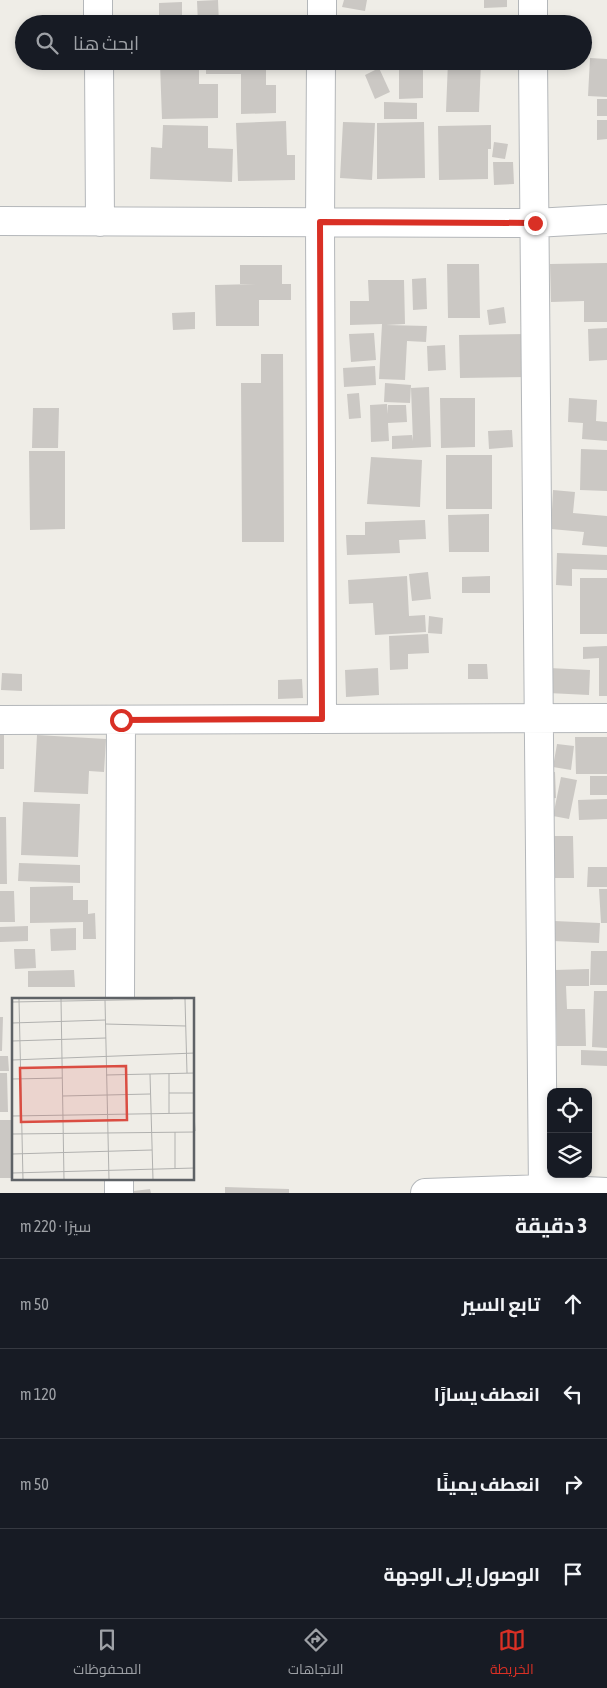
<!DOCTYPE html>
<html lang="ar">
<head>
<meta charset="utf-8">
<style>
  :root { --surface:#171b24; --page:#20242c; --text:#f1f3f6; --muted:#9ea1a6; --line:#363941; --accent:#d93025 }
  body { margin:0; font-family:"Asap Condensed",Cairo,sans-serif; background:var(--page); color:var(--text); direction:rtl }
  .controls { position:absolute; right:15px; bottom:15px; display:grid; overflow:hidden; border-radius:10px; box-shadow:0 2px 8px #0003 }
  .controls button { width:45px; height:45px; display:grid; place-items:center; padding:0; border:0; border-bottom:1px solid var(--line); background:var(--surface); color:var(--text); font:25px sans-serif }
  .stop { position:absolute; width:15px; height:15px; margin:-11px; border:4px solid #d93025; border-radius:50%; background:#fff }
  .stop.end { background:#d93025; border-color:#fff; box-shadow:0 1px 5px #0008 }
  .list { margin:0; padding:0; list-style:none }
  h2 { display:flex; justify-content:space-between; align-items:center; height:65px; margin:0; padding:0 20px; font-size:21px }
  h2 small { font-size:16px; font-weight:400; color:var(--muted) }
  .list li { display:grid; grid-template-columns:32px 1fr auto; gap:15px; align-items:center; box-sizing:border-box; height:90px; padding:0 20px; border-top:1px solid var(--line) }
  .list b { display:block; font-size:19px; white-space:nowrap }
  .list em { font-size:16px; font-style:normal; color:var(--muted) }
  .icon { flex:none; width:28px; height:28px; fill:none; stroke:currentColor; stroke-width:2; stroke-linecap:round; stroke-linejoin:round }
  .map { position:relative; flex:none; width:607px; height:1193px; overflow:hidden; direction:ltr }
  .search { position:absolute; background:var(--surface); box-shadow:0 2px 8px #0003; left:15px; right:15px; top:15px; height:55px; display:flex; align-items:center; gap:12px; box-sizing:border-box; padding:0 18px; border-radius:28px; color:var(--muted); font-size:19px }
  .sheet { height:425px; background:var(--surface) }
  nav { display:flex; justify-content:space-around; align-items:center; box-sizing:border-box; height:70px; border-top:1px solid var(--line); background:var(--surface); font-size:14px; color:var(--muted) }
  nav a { display:grid; justify-items:center; gap:2px }
  nav .on { color:var(--accent) }
  .map>svg:first-child { display:block }
</style>
</head>
<body>
<div class="map">
<svg width="607" height="1193" viewBox="0 0 607 1193">
  <rect width="100%" height="100%" fill="#efede7"/>
  <!-- building -->
  <path fill="#cbc8c4" d="M218 0 219 24H198L197 1Z
    M344 0H367L365 11 342 7Z
    M484 0H507V7L484 8Z
    M182 2V24H159V3Z
    M590 58 607 59V97L588 96Z
    M206 61H266V85H276V113L241 114V74H206Z
    M399 61H423V98L399 99Z
    M448 61H481L479 112H446Z
    M199 63V84H218V118L162 119 160 64Z
    M379 68 390 92 375 99 365 75Z
    M597 99H607V116H597Z
    M384 102 417 103V119H384Z
    M597 120H607V139L597 140Z
    M286 121 287 155H295V180L238 181 236 123Z
    M343 122 375 123 372 180 340 178Z
    M424 122 425 178 377 179V123Z
    M163 125 208 126V148L233 149 232 182 150 179 151 147 162 148Z
    M491 125V149H488V179L439 180 438 126Z
    M494 142 508 144 505 159 492 157Z
    M493 162H513L514 184 494 185Z
    M607 263V322H584V301L551 302 550 264Z
    M447 264H479L480 318H448Z
    M240 265H282V284H291V300H259V326H216L215 285 256 284H240Z
    M426 278 427 309 413 310 412 279Z
    M368 280H404L405 324 386 325 427 326 426 342 407 341 405 380 379 379 382 324 350 325V301H369Z
    M504 307 506 323 489 325 487 310Z
    M195 312V329L173 330 172 313Z
    M607 328V360L589 361 588 329Z
    M374 333 376 360 351 362 349 334Z
    M529 334 530 377 460 378 459 335Z
    M445 345 446 370 428 371 427 346Z
    M261 354H283L284 542H242L241 383H261Z
    M375 366 376 385 344 387 343 368Z
    M385 383 411 385 410 403 384 402Z
    M429 387 431 447 392 449V436L412 435 413 441 411 388Z
    M359 393 361 418 349 419 347 394Z
    M440 398H475V447L441 448Z
    M569 398 597 400 596 421 607 422V441L582 439 583 423 568 422Z
    M387 404 388 414V405H406L407 422 388 423 389 441 371 442 370 405Z
    M33 408H59L58 448H32Z
    M512 430 513 447 489 449 488 431Z
    M581 449 607 450V491L580 490Z
    M29 451H65V529L30 530Z
    M446 455H492V509H446Z
    M371 457 422 460 420 507 367 504Z
    M553 490 575 492 573 513 607 516V547L582 545 584 532 551 529Z
    M489 514V552H449L448 515Z
    M425 520 426 539 399 540 400 553 347 555 346 535H365V522Z
    M557 553 607 555V570L572 569V586L556 585Z
    M428 572 431 599 412 601 409 574Z
    M407 576 409 616 425 615 426 632 375 635 373 603 349 604 348 580Z
    M490 576V593H462V577Z
    M580 578H607V634H580Z
    M429 616 443 618 442 634 428 633Z
    M428 634 429 653 408 654V669L390 670 389 636Z
    M607 646V696H599V658L583 659V647Z
    M468 664H487L488 679H468Z
    M378 668 379 695 346 697 345 670Z
    M549 668 590 670 589 695 548 693Z
    M2 673 22 674V691L1 690Z
    M302 679 303 698 278 699V680Z
    M0 734H4V769H0Z
    M37 735 106 739 104 772 89 771 88 794 34 792Z
    M575 737H607V774H576Z
    M557 744 574 746 571 770 553 767Z
    M555 772 556 798 541 799 540 773Z
    M590 776H607V795H590Z
    M561 777 577 780 569 819 553 816Z
    M607 799V819L579 820 578 800Z
    M23 802 80 804 78 857 21 855Z
    M0 817H6L7 884H0Z
    M554 836H573L574 878H554Z
    M19 863 80 865V883L18 881Z
    M588 867H607V887H587Z
    M73 886V900H88V914L95 913 96 939H83V922L30 923V887Z
    M599 889H607V923H601Z
    M0 891H14L15 922H0Z
    M554 921 600 923 599 943 553 941Z
    M28 926V941L0 942V927Z
    M76 928V950L51 951 50 929Z
    M14 949H35L36 968 15 969Z
    M591 951H607V985H590Z
    M589 969V986H566L567 1009H585L586 1046H557L555 970Z
    M74 970 75 987H28V971Z
    M594 991H607V1048L592 1047Z
    M132 997V999H34V998Z
    M0 1017H3L2 1051H0Z
    M581 1050 607 1051V1066L581 1065Z
    M0 1056H8L9 1071H0Z
    M0 1073H7L8 1112H0Z
    M0 1120H14V1178H0Z
    M225 1187 289 1189V1193H225Z
    M150 1189 151 1193H134V1191Z"/>
  <g fill="none" stroke-linecap="round" stroke-linejoin="round">
    <defs>
      <path id="minor" d="M98 0V24
        M533 0V24
        M322 24V0
        M99 61 100 222
        M321 61 320 222 322 719
        M533 61 543 1193
        M0 221 535 223 607 219
        M0 720 607 718
        M120 999 121 720
        M119 1193V1179
        M425 1193 543 1189 607 1192"/>
    </defs>
    <!-- minor casing -->
    <use href="#minor" stroke="#b4b7ba" stroke-width="30"/>
    <!-- minor -->
    <use href="#minor" stroke="#fff" stroke-width="28"/>
  </g>
  <g fill="none" stroke-linecap="round" stroke-linejoin="round">
    <!-- route -->
    <path stroke="#d93025" stroke-width="6" d="M121 720 322 719 320 222 535 223"/>
  </g>
  <!-- overview -->
  <g transform="translate(12 998)">
    <rect width="182" height="182" fill="#efede7"/>
    <path fill="none" stroke="#b1b1af" stroke-width="1" d="M7 1 11 182M49 1 52 182M173 1 175 75M93 2 97 182M0 4 161 1M0 25 93 22M93 26 174 28M0 43 94 40M0 62 183 55M138 76 141 182M157 76V115M94 77 183 75M0 81 50 80M157 95H183M51 98 138 96M182 115 183 133M0 118 183 115M163 134V170M0 136 183 134M0 156 140 152M0 175 183 170"/>
    <path fill="#da4d42" fill-opacity="0.15" stroke="#da4d42" stroke-width="2.5" d="M114 68 115 122 9 124 8 70Z"/>
    <rect width="182" height="182" fill="none" stroke="#5e6266" stroke-width="2.5"/>
  </g>
</svg>
<div class="controls">
<button><svg class="icon" aria-label="locate" viewBox="0 0 24 24"><circle cx="12" cy="12" r="6"/><path d="M12 2v4M12 18v4M2 12h4M18 12h4"/></svg></button>
<button><svg class="icon" aria-label="layers" viewBox="0 0 24 24"><path d="M12 4l9 5-9 5-9-5zM3 14l9 5 9-5"/></svg></button>
</div>
<div class="stop" style="left:121px;top:720px"></div>
<div class="stop end" style="left:535px;top:223px"></div>
<div class="search"><svg class="icon" aria-label="search" viewBox="0 0 24 24"><circle cx="10" cy="10" r="6"/><path d="M15 15l6 6"/></svg>ابحث هنا</div>
</div>
<section class="sheet">
<h2>3 دقيقة<small>سيرًا · 220 m</small></h2>
<ul class="list">
<li><svg class="icon" aria-label="ahead" viewBox="0 0 24 24"><path d="M12 20V5M6 11l6-6 6 6"/></svg><div><b>تابع السير</b></div><em>50 m</em></li>
<li><svg class="icon" aria-label="left" viewBox="0 0 24 24"><path d="M17 20v-9H6M10 6l-5 5 5 5"/></svg><div><b>انعطف يسارًا</b></div><em>120 m</em></li>
<li><svg class="icon" aria-label="right" viewBox="0 0 24 24"><path d="M7 20v-9h11M14 6l5 5-5 5"/></svg><div><b>انعطف يمينًا</b></div><em>50 m</em></li>
<li><svg class="icon" aria-label="arrive" viewBox="0 0 24 24"><path d="M6 21V4h12l-3 4 3 4H6"/></svg><div><b>الوصول إلى الوجهة</b></div></li>
</ul>
</section>
<nav>
<a class="on"><svg class="icon" aria-label="map" viewBox="0 0 24 24"><path d="M3 6l6-2 6 2 6-2v14l-6 2-6-2-6 2zM9 4v14M15 6v14"/></svg>الخريطة</a>
<a><svg class="icon" aria-label="directions" viewBox="0 0 24 24"><path d="M12 3l9 9-9 9-9-9zM9 14v-3h6M13 9l2 2-2 2"/></svg>الاتجاهات</a>
<a><svg class="icon" aria-label="saved" viewBox="0 0 24 24"><path d="M7 4h10v16l-5-4-5 4z"/></svg>المحفوظات</a>
</nav>
</body>
</html>
